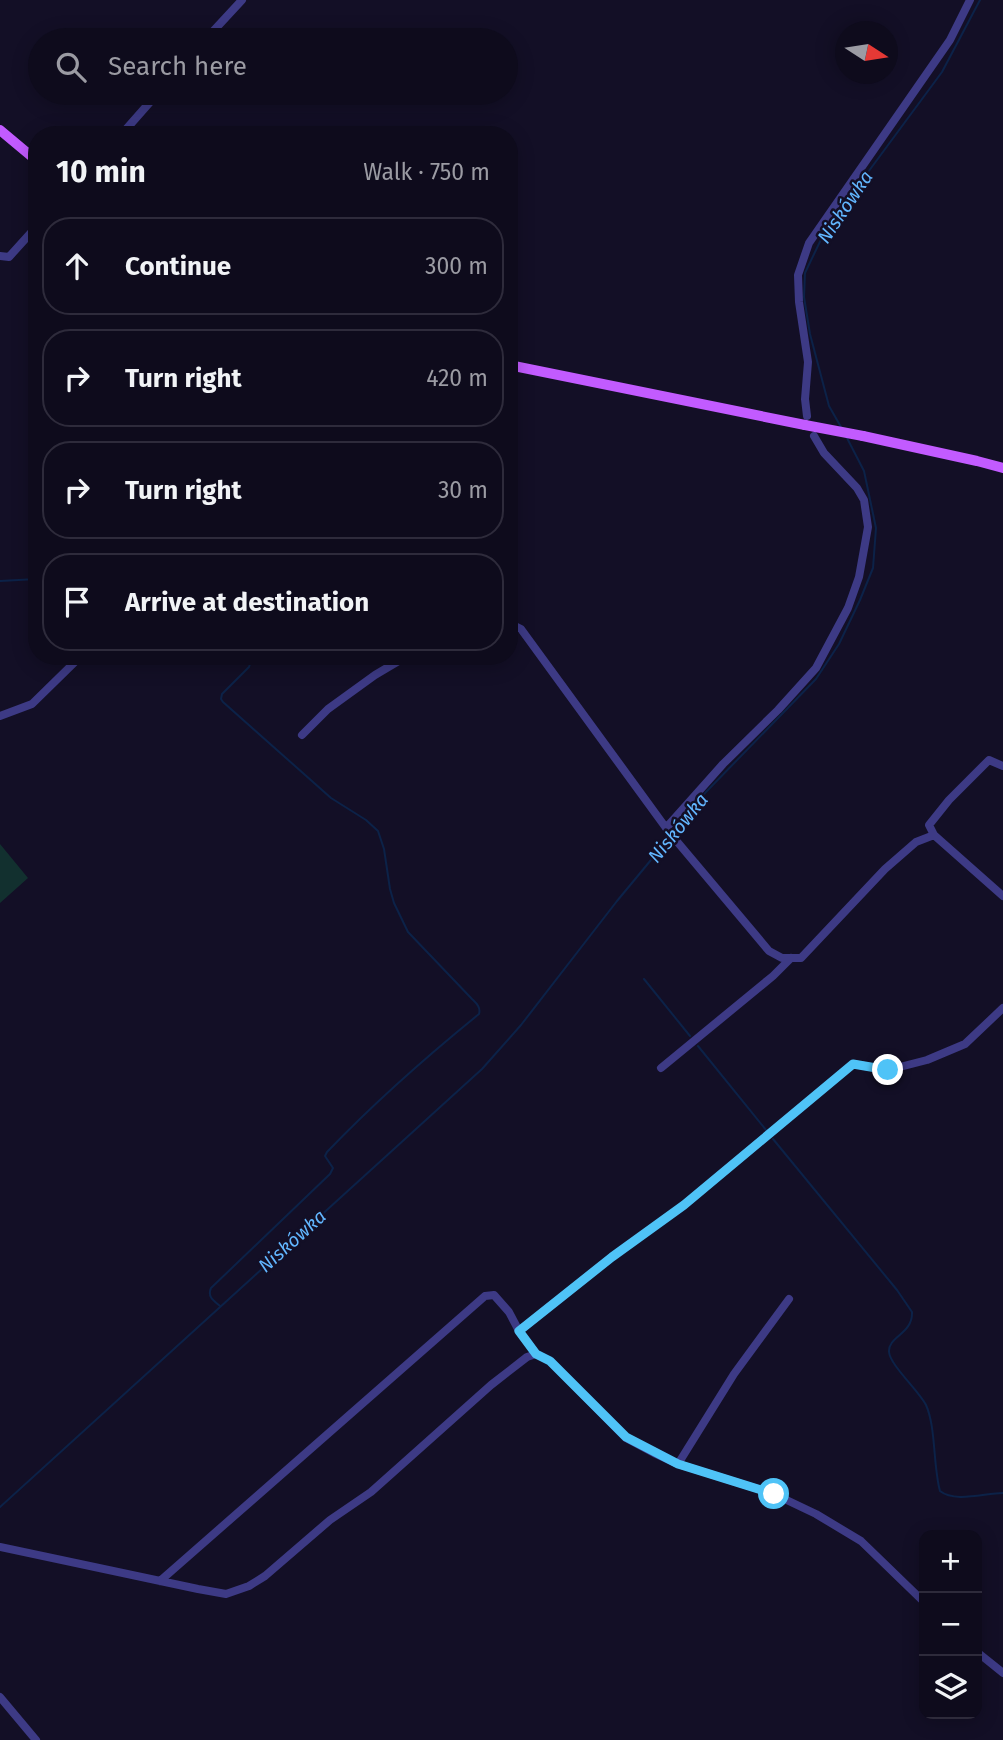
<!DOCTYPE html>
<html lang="en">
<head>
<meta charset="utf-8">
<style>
  :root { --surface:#0e0b1c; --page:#1c1929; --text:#f1f3f6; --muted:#9b9ba3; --line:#2e2b3b }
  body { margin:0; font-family:"Fira Sans",sans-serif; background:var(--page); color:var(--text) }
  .controls { position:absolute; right:21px; bottom:21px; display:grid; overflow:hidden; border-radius:14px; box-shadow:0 4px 18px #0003 }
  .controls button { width:63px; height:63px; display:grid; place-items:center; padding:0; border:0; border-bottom:2px solid var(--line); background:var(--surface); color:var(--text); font:35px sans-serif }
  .compass { position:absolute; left:835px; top:21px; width:63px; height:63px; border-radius:50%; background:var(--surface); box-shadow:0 4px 18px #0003; rotate:102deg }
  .stop { position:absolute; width:21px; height:21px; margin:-16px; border:5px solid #4fc3f7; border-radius:50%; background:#fff }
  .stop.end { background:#4fc3f7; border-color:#fff; box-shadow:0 2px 7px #0008 }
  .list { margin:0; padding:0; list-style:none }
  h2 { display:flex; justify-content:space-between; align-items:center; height:91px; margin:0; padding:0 28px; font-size:30px }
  h2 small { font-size:23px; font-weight:400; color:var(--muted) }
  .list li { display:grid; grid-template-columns:46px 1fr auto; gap:21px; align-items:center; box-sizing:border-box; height:98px; margin:0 14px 14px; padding:0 14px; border:2px solid var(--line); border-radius:28px }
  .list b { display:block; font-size:26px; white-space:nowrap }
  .list em { font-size:23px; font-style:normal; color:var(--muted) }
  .icon { flex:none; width:38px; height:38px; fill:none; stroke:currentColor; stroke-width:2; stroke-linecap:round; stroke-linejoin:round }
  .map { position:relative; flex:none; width:1003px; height:1740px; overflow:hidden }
  .search { position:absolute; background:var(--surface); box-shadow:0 4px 18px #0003; left:28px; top:28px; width:490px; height:77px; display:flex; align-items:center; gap:18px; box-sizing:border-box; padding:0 24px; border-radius:38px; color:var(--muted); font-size:26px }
  .panel { position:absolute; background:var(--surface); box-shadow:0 4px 18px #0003; left:28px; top:126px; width:490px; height:539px; border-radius:28px }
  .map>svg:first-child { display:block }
</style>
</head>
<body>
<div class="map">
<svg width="1003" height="1740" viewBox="0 0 1003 1740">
  <rect width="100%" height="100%" fill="#130f26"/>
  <!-- green -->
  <path fill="#12302f" d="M0 844 28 878 0 903Z"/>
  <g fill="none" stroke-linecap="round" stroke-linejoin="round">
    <!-- stream -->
    <path stroke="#0c2248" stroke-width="2" d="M841 427 829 406 810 334 804 297 805 273 826 229 942 72 980 0
      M0 581 37 579
      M674 833 706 792 816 679 839 644 860 600 873 568 876 528 864 471 847 438
      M644 979 690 1036
      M698 1046 766 1130
      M773 1139 897 1290 912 1312C913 1334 888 1336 889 1352 890 1365 919 1391 926 1405 936 1427 933 1466 940 1491 955 1503 985 1493 1003 1493
      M220 1306C214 1301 207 1297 211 1288L330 1174 333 1168 325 1156 327 1152C374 1103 426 1057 479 1014 481 1007 476 1003 472 999L408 932 394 903 390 889 384 849 378 831 366 820 331 798 223 702 221 699 222 694 249 667 250 664 243 656
      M0 1507 482 1069 521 1025 617 901 670 837"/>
    <!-- minor -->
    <path stroke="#3d3a85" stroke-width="8" d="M205 40 242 0
      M121 135 158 93
      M0 256 9 257 37 226
      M807 416 805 399 808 362 799 302 798 275 809 243 950 40 970 0
      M509 623 521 629 669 832 769 951 782 958H801L885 869 916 842 934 835
      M0 716 32 704 81 656
      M302 735 328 709 375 675 407 656
      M1003 766 989 760 949 800 929 825 934 835 1003 896
      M666 828 723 764 778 710 816 668 848 608 859 577 868 527 864 500 857 488 824 453 814 436
      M661 1068 773 976 791 958
      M789 1299 734 1374 678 1464 774 1494 816 1514 861 1541 924 1602
      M519 1331 536 1354
      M0 1547 198 1589 226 1594 249 1586 265 1576 330 1520 371 1492 491 1385 527 1357 536 1354 550 1361 626 1438 654 1453 678 1464
      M160 1581 485 1296 494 1295 509 1312 519 1331 612 1257 684 1205 853 1064 888 1070 927 1060 965 1044 1003 1008
      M977 1652 1003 1673
      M0 1697 36 1740"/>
    <!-- major -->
    <path stroke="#c25bff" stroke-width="10" d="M0 130 37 161
      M509 365 805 425
      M863 436 977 461 1003 468"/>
    <!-- major-bridge -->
    <path stroke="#c25bff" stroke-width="10" d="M805 425 863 436"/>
  </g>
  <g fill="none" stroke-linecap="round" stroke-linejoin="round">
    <!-- route -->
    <path stroke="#4fc3f7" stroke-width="9" d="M774 1494 678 1464 626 1437 550 1361 536 1354 519 1331 612 1257 684 1205 853 1064 888 1070"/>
  </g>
  <g text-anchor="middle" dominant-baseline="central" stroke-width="5" stroke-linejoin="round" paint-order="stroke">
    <!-- water labels -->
    <g font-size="19" font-style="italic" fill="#62b6ff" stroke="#130f26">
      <text transform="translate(845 207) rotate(-56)">Niskówka</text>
      <text transform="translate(678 828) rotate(-51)">Niskówka</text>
      <text transform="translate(292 1241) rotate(-42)">Niskówka</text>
    </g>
  </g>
</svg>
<div class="controls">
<button>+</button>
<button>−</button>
<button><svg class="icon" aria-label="layers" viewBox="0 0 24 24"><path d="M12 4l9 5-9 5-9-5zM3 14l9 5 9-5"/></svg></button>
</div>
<svg class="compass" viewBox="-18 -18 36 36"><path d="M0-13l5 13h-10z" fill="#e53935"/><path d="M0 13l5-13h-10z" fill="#9b9ba3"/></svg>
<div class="stop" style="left:774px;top:1494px"></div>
<div class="stop end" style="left:888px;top:1070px"></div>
<div class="search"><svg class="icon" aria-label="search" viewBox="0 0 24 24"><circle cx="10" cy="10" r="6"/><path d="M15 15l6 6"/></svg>Search here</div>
<section class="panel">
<h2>10 min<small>Walk · 750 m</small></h2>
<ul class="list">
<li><svg class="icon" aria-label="ahead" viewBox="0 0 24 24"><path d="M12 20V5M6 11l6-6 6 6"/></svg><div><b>Continue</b></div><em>300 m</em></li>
<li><svg class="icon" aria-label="right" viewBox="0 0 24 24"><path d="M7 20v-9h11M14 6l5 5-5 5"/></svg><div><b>Turn right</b></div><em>420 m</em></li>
<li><svg class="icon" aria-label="right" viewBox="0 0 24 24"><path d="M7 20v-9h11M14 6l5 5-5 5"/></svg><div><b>Turn right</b></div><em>30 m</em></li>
<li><svg class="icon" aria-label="arrive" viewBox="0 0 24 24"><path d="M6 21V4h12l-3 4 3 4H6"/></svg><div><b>Arrive at destination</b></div></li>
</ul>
</section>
</div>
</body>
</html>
